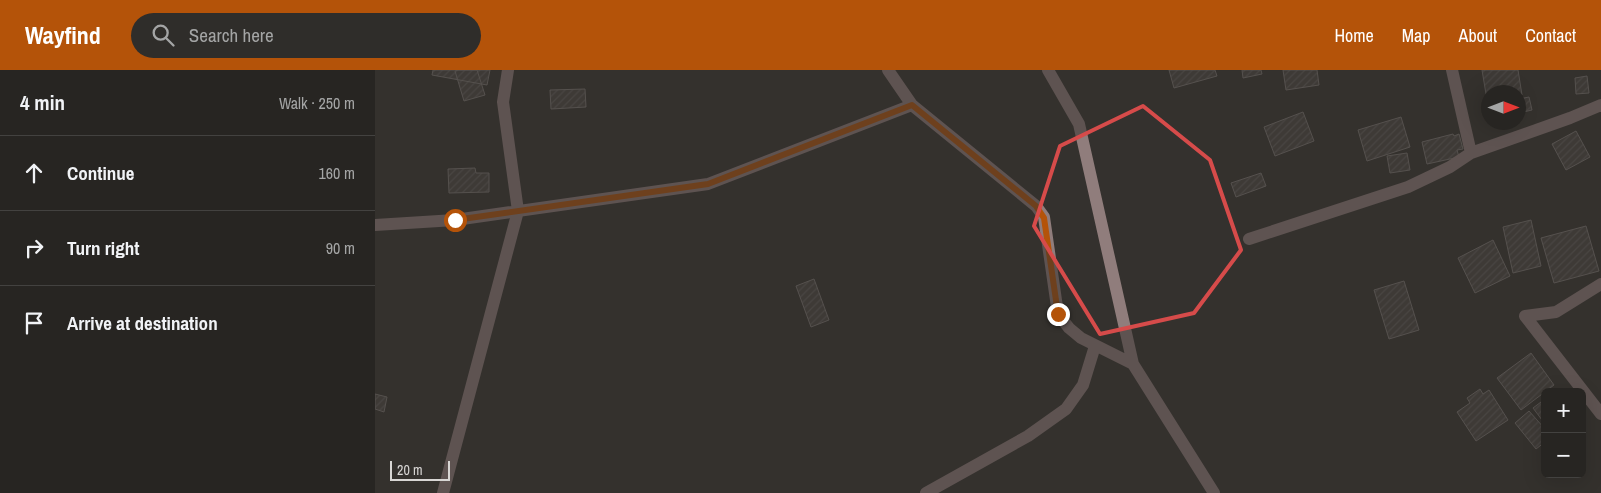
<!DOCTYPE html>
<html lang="en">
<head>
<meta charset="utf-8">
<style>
  :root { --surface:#272522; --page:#2f2d2a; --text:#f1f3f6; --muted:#a4a5a5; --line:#434240; --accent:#b45309 }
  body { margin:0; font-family:"Archivo Narrow",sans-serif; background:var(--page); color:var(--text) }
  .controls { position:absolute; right:15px; bottom:15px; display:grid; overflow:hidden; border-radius:8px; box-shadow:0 5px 20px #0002 }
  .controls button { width:45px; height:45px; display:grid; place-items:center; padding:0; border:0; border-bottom:1px solid var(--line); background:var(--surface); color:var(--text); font:25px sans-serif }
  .compass { position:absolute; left:1106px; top:15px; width:45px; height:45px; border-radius:50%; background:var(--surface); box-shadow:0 5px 20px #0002; rotate:90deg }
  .scale { position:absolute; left:15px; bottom:12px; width:60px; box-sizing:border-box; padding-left:5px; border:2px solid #d8d6d4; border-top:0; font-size:14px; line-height:18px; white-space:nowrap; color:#d8d6d4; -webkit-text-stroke:4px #34312e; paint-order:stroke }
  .stop { position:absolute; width:15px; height:15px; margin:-11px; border:4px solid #b45309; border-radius:50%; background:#fff }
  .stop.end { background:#b45309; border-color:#fff; box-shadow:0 1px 5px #0008 }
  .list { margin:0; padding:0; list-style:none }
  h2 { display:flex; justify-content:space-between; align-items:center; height:65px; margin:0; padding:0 20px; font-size:21px }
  h2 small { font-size:16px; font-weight:400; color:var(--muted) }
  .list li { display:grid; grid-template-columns:32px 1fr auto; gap:15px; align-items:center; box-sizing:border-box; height:75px; padding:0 20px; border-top:1px solid var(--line) }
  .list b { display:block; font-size:19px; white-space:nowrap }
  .list em { font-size:16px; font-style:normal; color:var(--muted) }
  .icon { flex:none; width:28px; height:28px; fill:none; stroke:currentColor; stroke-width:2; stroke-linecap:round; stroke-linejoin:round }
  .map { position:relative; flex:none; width:1226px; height:423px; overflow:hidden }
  header { display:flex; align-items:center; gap:30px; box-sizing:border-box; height:70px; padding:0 25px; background:var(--accent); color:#fff }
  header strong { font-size:24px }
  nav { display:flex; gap:28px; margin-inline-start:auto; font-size:18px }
  .search { width:350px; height:45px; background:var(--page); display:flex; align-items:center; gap:12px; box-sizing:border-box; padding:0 18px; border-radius:28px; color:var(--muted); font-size:19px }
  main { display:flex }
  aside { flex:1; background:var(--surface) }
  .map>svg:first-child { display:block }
</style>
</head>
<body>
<header>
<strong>Wayfind</strong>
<div class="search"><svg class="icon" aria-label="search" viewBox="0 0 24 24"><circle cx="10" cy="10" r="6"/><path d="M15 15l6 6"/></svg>Search here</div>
<nav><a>Home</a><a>Map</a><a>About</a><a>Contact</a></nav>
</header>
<main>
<aside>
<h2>4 min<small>Walk · 250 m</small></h2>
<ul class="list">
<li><svg class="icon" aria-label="ahead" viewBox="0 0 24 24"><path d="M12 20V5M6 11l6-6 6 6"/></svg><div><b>Continue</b></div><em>160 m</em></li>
<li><svg class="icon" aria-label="right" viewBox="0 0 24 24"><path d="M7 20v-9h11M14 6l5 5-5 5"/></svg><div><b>Turn right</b></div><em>90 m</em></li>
<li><svg class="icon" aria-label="arrive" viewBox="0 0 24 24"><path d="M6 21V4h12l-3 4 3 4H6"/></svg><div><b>Arrive at destination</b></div></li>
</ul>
</aside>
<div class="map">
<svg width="1226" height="423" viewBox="0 0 1226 423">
  <defs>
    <pattern id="building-hatch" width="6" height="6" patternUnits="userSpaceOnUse" patternTransform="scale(1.25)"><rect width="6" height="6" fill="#494542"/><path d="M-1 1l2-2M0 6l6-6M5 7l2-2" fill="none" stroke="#625f5c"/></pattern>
  </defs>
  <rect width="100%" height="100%" fill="#34312e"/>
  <!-- building -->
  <path fill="url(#building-hatch)" stroke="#7c7774" d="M58 0H115L112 15 57 5Z
    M83 0H102L110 25 89 31 80 1Z
    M794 0H840L842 6 799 18Z
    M867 0H886L887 4 868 8Z
    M908 0H942L944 15 911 20Z
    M1107 0H1143L1147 25H1144V22H1114V30H1112Z
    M1212 6 1214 23 1201 24 1200 8Z
    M210 19 211 37 176 39 175 20Z
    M1154 27 1157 40 1144 43V29Z
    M928 42 939 71 900 86 889 57Z
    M1026 47 1035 77 992 91 983 60Z
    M1201 61 1215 87 1191 100 1177 74Z
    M1078 64 1079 66 1084 64 1088 79 1082 80 1084 87 1052 94 1047 72Z
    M1032 83 1035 100 1015 103 1012 86Z
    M100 98 101 103H114V122L74 123 73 99Z
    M886 103 891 116 861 127 856 113Z
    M1156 150 1166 196 1138 203 1128 157Z
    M1211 156 1224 201 1179 213 1166 168Z
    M1118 170 1135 206 1100 223 1083 188Z
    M439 209 454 250 436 257 421 216Z
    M1029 211 1044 260 1014 269 999 220Z
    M1156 283 1179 315 1146 340 1122 308Z
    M1105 319 1108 324 1114 320 1133 350 1101 371 1082 342 1095 333 1092 328Z
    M0 324 12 327 9 342 0 339Z
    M1166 332 1170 336V354L1158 338Z
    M1154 341 1170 359V372L1161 379 1140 353Z"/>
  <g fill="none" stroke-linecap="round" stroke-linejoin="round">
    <!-- minor -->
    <path stroke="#907d7c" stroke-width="12" d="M513 0 537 35 661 136 669 147 683 244 694 258 706 268 758 294
      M673 0 704 54 758 294 839 423
      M1077 0 1096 83
      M0 155 80 150 333 114 537 35
      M874 169 1033 117 1075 97 1096 83 1195 48 1226 35V36
      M1226 214 1181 242 1150 246 1226 344
      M68 423 143 141 128 32 133 0
      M551 423 653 366 691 339 708 315 720 276"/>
  </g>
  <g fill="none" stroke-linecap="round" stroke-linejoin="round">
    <!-- route -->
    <path stroke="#b45309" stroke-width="6" d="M80 150 333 114 537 35 661 136 669 148 683 244"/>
  </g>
  <!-- marked area -->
  <path d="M0 0H1226V423H0ZM768 36 835 90 866 180 819 243 725 264 659 156 685 76Z" fill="#34312e" fill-opacity=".55" fill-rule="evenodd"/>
  <path fill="none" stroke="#d64b4a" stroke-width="4" stroke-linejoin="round" d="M768 36 835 90 866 180 819 243 725 264 659 156 685 76Z"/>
</svg>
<div class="controls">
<button>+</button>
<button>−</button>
</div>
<svg class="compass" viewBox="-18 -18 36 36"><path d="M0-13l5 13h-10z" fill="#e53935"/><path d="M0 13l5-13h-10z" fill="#a4a5a5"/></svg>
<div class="scale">20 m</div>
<div class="stop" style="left:80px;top:150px"></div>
<div class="stop end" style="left:683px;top:244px"></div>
</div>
</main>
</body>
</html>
